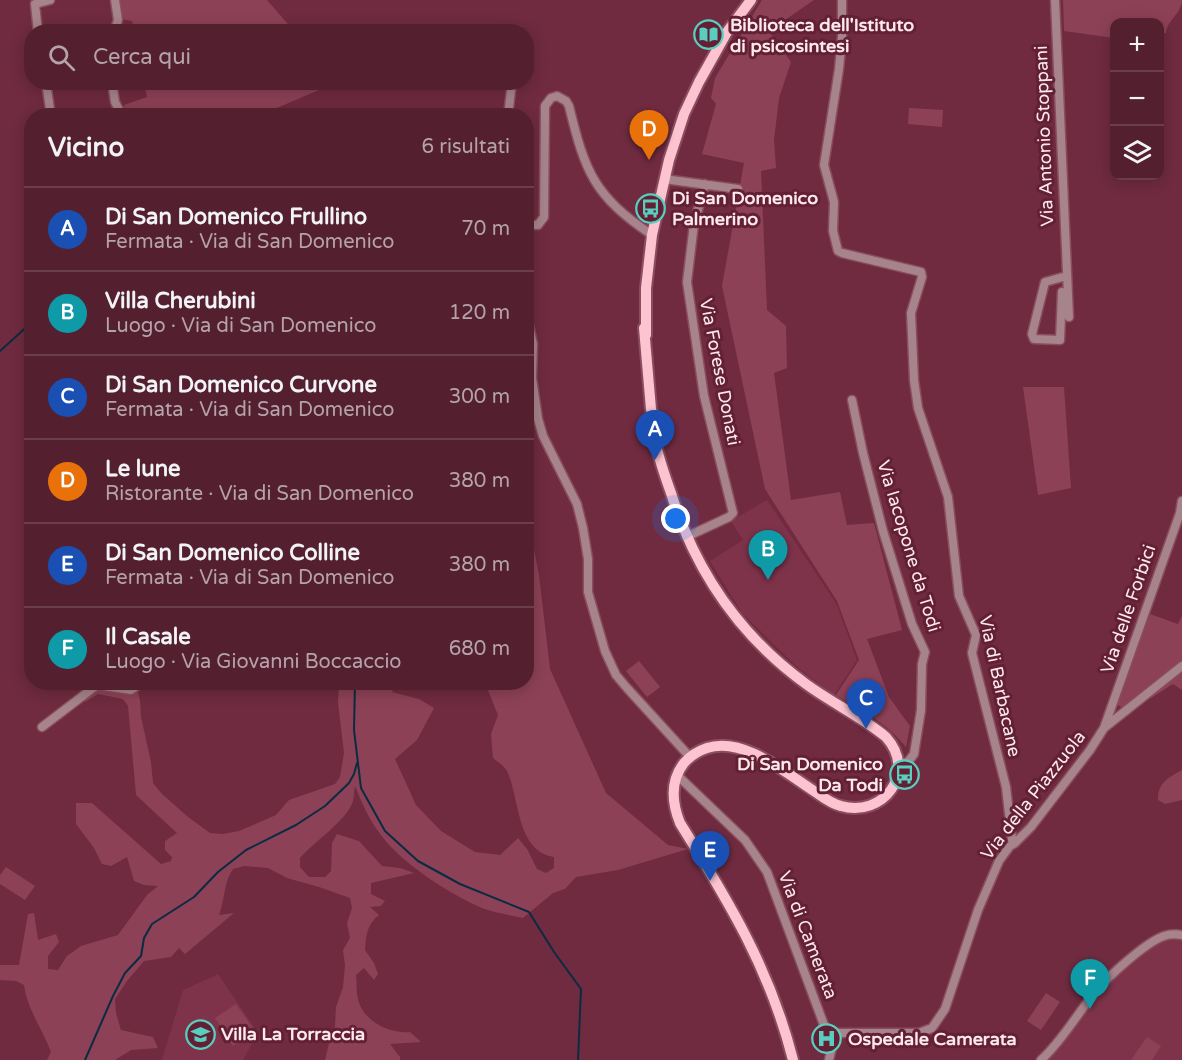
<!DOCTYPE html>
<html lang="it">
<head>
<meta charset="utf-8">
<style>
  :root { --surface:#542030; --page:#5a2838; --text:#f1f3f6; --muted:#b5a3ab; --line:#6a3e4c; --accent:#8bbbb9 }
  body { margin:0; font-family:"Varela Round",sans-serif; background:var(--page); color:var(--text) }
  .controls { position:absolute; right:18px; top:18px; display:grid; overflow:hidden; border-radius:12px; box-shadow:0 3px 15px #0003 }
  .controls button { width:54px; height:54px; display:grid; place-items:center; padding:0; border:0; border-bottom:2px solid var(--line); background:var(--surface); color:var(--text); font:30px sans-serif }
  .you { position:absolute; left:676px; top:519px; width:21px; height:21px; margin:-15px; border:4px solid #fff; border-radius:50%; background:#1a73e8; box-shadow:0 0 0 9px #1a73e833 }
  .badge { display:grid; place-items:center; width:39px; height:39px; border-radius:50%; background:var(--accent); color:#fff; font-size:20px; font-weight:700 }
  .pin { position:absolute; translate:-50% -50px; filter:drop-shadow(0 2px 3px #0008) }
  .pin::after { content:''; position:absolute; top:32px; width:21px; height:18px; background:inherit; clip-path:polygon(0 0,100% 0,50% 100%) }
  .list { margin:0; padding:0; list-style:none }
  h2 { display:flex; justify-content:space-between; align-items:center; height:78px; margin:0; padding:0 24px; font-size:26px }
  h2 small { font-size:20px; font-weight:400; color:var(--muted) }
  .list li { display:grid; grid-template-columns:39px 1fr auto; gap:18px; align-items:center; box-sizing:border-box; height:84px; padding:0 24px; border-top:2px solid var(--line) }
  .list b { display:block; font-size:22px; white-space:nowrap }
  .list p { margin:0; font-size:20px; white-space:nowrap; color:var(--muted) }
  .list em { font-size:20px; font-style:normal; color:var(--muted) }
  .icon { flex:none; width:33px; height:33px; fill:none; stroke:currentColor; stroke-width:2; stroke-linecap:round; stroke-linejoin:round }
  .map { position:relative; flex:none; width:1182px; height:1060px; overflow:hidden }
  .search { position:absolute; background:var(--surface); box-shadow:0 3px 15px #0003; left:24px; top:24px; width:510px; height:66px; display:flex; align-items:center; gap:15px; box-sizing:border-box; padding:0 21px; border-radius:24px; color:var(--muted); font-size:22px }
  .panel { position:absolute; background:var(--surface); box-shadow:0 3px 15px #0003; left:24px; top:108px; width:510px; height:582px; border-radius:24px }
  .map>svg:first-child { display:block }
</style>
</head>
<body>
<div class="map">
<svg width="1182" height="1060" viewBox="0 0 1182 1060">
  <rect width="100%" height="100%" fill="#702b40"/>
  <!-- built -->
  <path fill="#7f334a" d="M767 500 837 605 857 660 834 695 797 667 742 613 710 561 743 540 731 521Z
    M1179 938H1182V1060H1047L1057 1050 1079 1021 1095 994 1150 949 1164 941Z
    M218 974 258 1033 243 1060H162L183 990Z"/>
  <!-- green -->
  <path fill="#8d4157" d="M119 0H267L294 31H134L132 21 121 19Z
    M762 0H814L769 31 791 62 779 98 774 140 776 168 761 171 767 310 786 326 787 368 774 373 791 500 840 492 847 525 874 523 902 630 867 639 889 697 910 726 906 747C887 723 861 710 836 695L859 660 837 601 765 489 722 286 744 163 702 154 716 104 711 98 715 78Z
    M1063 0H1182C1182 13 1167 20 1166 33H1161L1162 40 1160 46V22H1114V38L1064 31Z
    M144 83H335L277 108 278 115H125L124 105 147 97Z
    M909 108 943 110 942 127 908 124Z
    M1023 387H1064L1071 488 1038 495Z
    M526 508 539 575 550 669 606 793 668 845 688 849 618 870 576 877 565 889 553 893 523 918C510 915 495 913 482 908 451 895 401 863 381 835 369 820 362 803 355 786 354 791 354 796 353 801 348 819 313 843 300 858V867L309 877H325L331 871 332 843 337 834 359 841 382 866 400 868 414 873 371 883V894L385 901 381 906 370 907 379 915C367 924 366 935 365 950L374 963 378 974 374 980 364 968 356 975C357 982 356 991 358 999 363 1021 389 1034 410 1032L421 1042 390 1044 400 1057V1060H325L331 1035 335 1027 336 1007 343 987 345 965 343 950 350 938 347 923 352 908 350 898 319 887 287 878 268 868 244 866 233 869C224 881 225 899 219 915L234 913 185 954 179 948 171 957 144 961 127 981 115 999 116 1013 121 1030 153 1037 158 1048 131 1050 115 1060H47L51 1052C43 1030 27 1009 24 985L16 981 0 980V965H19L28 914 34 913 38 940 56 934 59 942 48 956V969L58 970 67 956 81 946 118 935 147 895 158 886 144 885 134 881 127 857 111 866 102 864 94 848 76 824V803H92L161 864 171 861 172 857 165 850V841L177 833 136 795 128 706 123 699 98 694 85 702 84 694 97 685 137 688 140 700 141 717 151 762 153 783 162 794 188 817 210 833 223 834 239 831 276 815 289 800 335 784 340 777 344 753 338 702 339 683H395L392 692 419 699 434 708 417 740 395 759 416 805 441 831 475 852 500 855 518 838 527 849 537 869 546 873 554 868V857C516 851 520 798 507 771 504 766 498 762 493 758L491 734 498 715 485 683 526 682Z
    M1150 614 1178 624 1182 616V690L1173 684 1151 698 1145 690 1124 709 1112 701Z
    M639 661 660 687 647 697 626 671Z
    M1182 770V800L1165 804 1158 800C1158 782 1168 778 1182 770Z
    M6 867 35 886 25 900 0 884V875Z
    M1046 993 1060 1002 1041 1030 1027 1021Z
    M236 1004 255 1031 233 1046 215 1018Z
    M1147 1037 1161 1046 1152 1060H1131Z"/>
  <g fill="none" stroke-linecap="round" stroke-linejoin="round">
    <!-- stream -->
    <path stroke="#0a2b42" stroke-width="2" d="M0 351 32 322
      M355 682 354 730 361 788 385 831 418 861 460 884 529 912 554 952 581 989 578 1060
      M85 1060 113 996 125 973 141 956 144 938 152 924 194 897 218 872 246 850 296 825 325 806 349 783 354 774 357 763"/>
    <defs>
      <path id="minor" d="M842 0V37L839 69 824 165 834 202 833 231 838 251 842 253 921 272 922 277 911 313 914 380 918 408 948 497 959 596 976 635 972 653 1006 787 1012 840 1015 843
        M1055 0 1069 317
        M38 32 35 4 50 0
        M114 32 118 20 115 0
        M518 32V31
        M46 82 51 116
        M112 82 115 102 122 116
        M508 116 512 82
        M664 179 738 189
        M526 225H538L544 217 545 106 551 98 557 96 566 101 569 106C585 172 594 196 652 235
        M1062 292 1060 340 1034 339 1032 334 1045 282 1063 277
        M526 312 533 344 532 378 538 419 543 436 577 504 583 528 588 559V592L605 651 616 675 627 688 690 757
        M852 400 863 453 883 531 912 624 925 652 922 664 921 710 914 754 908 762 899 764
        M686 537 729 517 733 513 704 396 687 282 694 224 705 184
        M42 727 97 685 131 690 143 682
        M1104 728 1180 513 1182 501
        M677 775 745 840 767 872 827 1033 832 1047 829 1060
        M827 1033H919L932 1028 945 1009 978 910 999 861 1010 846 1015 843 1031 827 1090 750 1104 728 1182 666
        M1041 1060C1062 1041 1075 1017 1093 995 1105 979 1146 942 1164 936 1170 934 1176 934 1182 935"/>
      <path id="major" d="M644 328 651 409 658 437
        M646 335V288L652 235 669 160 684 114 699 82 727 32 751 0
        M655 431C653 444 666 479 671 493 695 570 740 636 806 684 832 703 862 717 886 737 918 773 883 818 841 806 832 804 824 798 817 793 787 774 744 736 707 748 698 751 690 756 684 763 670 781 672 803 680 823 729 902 770 969 793 1060"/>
    </defs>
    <!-- minor casing -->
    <use href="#minor" stroke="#894d5f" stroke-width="11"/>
    <!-- major casing -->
    <use href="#major" stroke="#894d5f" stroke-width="14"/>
    <!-- minor -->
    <use href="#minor" stroke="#a7838b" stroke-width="8"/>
    <!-- major -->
    <use href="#major" stroke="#fdc3d0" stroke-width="10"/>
  </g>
  <!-- icons -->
  <defs>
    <symbol id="library-ring" viewBox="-11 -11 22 22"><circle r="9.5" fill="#632035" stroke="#59cebf" stroke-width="1.5"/><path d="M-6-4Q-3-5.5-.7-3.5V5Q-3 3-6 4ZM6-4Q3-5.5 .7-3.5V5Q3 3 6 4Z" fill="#59cebf"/></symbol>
    <symbol id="bus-ring" viewBox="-11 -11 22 22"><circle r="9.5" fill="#632035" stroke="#59cebf" stroke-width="1.5"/><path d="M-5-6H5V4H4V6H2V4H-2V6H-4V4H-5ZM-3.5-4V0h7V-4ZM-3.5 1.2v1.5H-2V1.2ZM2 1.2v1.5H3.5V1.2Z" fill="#59cebf"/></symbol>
    <symbol id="university-ring" viewBox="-11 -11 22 22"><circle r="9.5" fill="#632035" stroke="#59cebf" stroke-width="1.5"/><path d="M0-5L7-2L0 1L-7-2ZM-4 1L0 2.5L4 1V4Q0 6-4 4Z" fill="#59cebf"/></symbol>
    <symbol id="hospital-ring" viewBox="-11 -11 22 22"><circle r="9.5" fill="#632035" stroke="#59cebf" stroke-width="1.5"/><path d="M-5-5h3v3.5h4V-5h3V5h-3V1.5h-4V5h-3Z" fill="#59cebf"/></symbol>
  </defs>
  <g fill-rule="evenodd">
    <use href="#library-ring" x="692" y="18" width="33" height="33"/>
    <use href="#bus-ring" x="634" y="192" width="33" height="33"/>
    <use href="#bus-ring" x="888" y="758" width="33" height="33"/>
    <use href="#university-ring" x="184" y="1018" width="33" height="33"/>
    <use href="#hospital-ring" x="810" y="1022" width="33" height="33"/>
  </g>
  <g text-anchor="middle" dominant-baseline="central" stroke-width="6" stroke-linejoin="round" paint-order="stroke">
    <!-- poi labels -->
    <g font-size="18" font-weight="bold" fill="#fbe9ed" stroke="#632035" text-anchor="start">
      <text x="730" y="25">Biblioteca dell'Istituto<tspan x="730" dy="21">di psicosintesi</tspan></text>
      <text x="672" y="198">Di San Domenico<tspan x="672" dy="21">Palmerino</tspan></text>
      <text x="883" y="764" text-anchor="end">Di San Domenico<tspan x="883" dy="21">Da Todi</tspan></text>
      <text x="221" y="1034">Villa La Torraccia</text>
      <text x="848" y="1039">Ospedale Camerata</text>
    </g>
    <!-- street labels -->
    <g font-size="18" fill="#fbe9ed" stroke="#632035">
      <text transform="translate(1044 136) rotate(-92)">Via Antonio Stoppani</text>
      <text transform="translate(720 372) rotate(79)">Via Forese Donati</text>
      <text transform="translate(909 546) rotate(73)">Via Iacopone da Todi</text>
      <text transform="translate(1128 609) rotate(-71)">Via delle Forbici</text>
      <text transform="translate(1000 686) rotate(78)">Via di Barbacane</text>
      <text transform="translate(1033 795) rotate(-52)">Via della Piazzuola</text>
      <text transform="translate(808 935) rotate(69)">Via di Camerata</text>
    </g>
  </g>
</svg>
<div class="controls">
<button>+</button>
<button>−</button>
<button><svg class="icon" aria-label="layers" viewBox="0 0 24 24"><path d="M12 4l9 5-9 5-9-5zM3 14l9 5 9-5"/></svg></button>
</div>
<div class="you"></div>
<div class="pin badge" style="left:655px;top:460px;background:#1a4fb4">A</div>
<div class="pin badge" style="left:768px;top:580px;background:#0f9aa8">B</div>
<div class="pin badge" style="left:866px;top:729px;background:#1a4fb4">C</div>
<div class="pin badge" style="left:649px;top:160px;background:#e8710a">D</div>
<div class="pin badge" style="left:710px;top:881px;background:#1a4fb4">E</div>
<div class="pin badge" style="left:1090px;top:1009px;background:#0f9aa8">F</div>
<div class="search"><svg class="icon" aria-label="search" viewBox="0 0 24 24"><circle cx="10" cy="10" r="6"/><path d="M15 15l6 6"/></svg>Cerca qui</div>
<section class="panel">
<h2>Vicino<small>6 risultati</small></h2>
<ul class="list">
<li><span class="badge" style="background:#1a4fb4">A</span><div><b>Di San Domenico Frullino</b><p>Fermata · Via di San Domenico</p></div><em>70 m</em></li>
<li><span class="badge" style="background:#0f9aa8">B</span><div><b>Villa Cherubini</b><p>Luogo · Via di San Domenico</p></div><em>120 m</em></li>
<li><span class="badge" style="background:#1a4fb4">C</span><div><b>Di San Domenico Curvone</b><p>Fermata · Via di San Domenico</p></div><em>300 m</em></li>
<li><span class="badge" style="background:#e8710a">D</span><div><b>Le lune</b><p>Ristorante · Via di San Domenico</p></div><em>380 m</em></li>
<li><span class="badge" style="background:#1a4fb4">E</span><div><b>Di San Domenico Colline</b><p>Fermata · Via di San Domenico</p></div><em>380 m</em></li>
<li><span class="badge" style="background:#0f9aa8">F</span><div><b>Il Casale</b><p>Luogo · Via Giovanni Boccaccio</p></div><em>680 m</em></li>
</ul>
</section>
</div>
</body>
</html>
